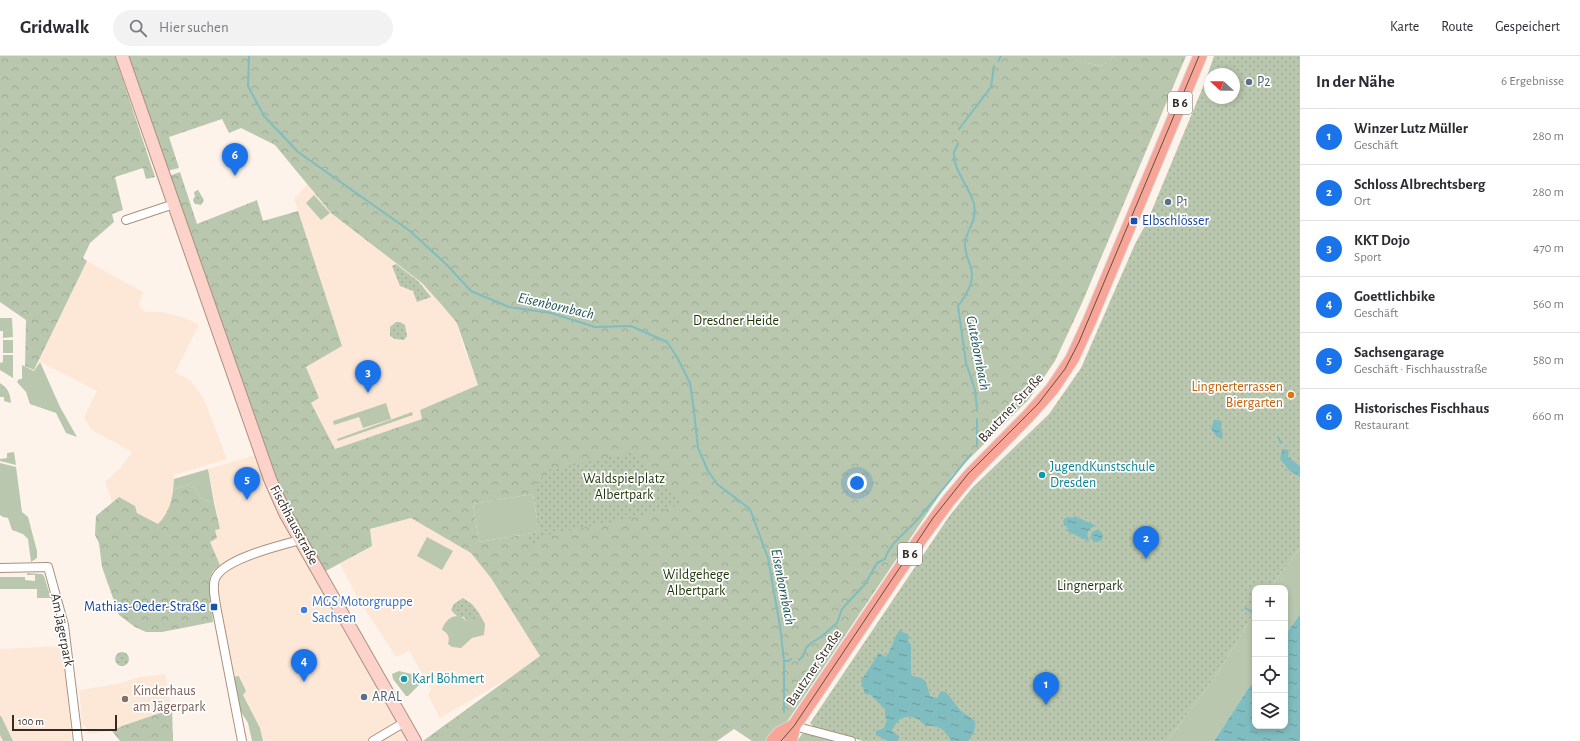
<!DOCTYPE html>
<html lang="de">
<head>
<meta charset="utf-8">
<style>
  :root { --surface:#fff; --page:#f2f2f3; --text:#2b2b33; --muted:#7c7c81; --line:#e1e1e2; --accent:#1a73e8 }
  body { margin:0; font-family:"Alegreya Sans",sans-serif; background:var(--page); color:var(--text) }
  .controls { position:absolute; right:12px; bottom:12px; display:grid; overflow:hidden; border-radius:8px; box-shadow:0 2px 6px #0003 }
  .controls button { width:36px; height:36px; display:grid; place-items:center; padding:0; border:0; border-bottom:1px solid var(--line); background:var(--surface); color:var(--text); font:20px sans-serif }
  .compass { position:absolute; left:1204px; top:12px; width:36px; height:36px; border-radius:50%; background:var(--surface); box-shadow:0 2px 6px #0003; rotate:291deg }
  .scale { position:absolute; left:12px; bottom:10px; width:105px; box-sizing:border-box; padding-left:4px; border:2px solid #352b23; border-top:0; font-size:11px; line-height:14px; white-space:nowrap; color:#352b23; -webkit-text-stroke:3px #fff; paint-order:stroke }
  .you { position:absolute; left:857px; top:427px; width:14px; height:14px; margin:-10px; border:3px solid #fff; border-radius:50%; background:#1a73e8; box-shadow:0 0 0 6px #1a73e833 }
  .badge { display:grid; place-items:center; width:26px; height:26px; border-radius:50%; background:var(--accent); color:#fff; font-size:13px; font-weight:700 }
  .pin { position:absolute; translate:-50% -33px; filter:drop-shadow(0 1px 2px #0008) }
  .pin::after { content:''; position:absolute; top:21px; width:14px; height:12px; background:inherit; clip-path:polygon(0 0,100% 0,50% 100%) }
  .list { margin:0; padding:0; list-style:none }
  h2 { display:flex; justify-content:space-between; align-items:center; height:52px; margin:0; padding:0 16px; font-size:17px }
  h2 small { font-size:13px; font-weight:400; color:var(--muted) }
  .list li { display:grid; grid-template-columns:26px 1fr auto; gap:12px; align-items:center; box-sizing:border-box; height:56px; padding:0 16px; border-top:1px solid var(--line) }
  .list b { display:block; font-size:15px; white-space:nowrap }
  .list p { margin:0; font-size:13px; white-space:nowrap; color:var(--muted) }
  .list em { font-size:13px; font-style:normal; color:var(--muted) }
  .icon { flex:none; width:22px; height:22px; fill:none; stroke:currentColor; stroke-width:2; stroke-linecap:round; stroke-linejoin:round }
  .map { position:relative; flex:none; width:1300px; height:685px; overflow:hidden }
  header { display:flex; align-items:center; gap:24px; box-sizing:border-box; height:56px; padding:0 20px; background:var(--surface); border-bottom:1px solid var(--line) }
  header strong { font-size:19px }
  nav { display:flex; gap:22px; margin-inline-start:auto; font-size:14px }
  .search { width:280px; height:36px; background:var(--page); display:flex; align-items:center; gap:10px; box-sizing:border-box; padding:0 14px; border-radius:22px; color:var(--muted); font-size:15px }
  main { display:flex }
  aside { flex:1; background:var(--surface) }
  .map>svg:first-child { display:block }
</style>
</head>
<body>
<header>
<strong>Gridwalk</strong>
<div class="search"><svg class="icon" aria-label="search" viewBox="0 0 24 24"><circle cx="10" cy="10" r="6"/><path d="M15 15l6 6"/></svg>Hier suchen</div>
<nav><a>Karte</a><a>Route</a><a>Gespeichert</a></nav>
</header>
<main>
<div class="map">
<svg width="1300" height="685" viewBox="0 0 1300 685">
  <defs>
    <pattern id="forest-crowns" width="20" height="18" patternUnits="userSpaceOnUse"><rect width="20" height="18" fill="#b8c7ad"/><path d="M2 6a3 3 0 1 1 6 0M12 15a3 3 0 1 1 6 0" fill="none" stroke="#9fab95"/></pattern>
    <pattern id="park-dots" width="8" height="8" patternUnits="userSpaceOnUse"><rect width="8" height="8" fill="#b8c7ad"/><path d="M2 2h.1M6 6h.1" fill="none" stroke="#9fab95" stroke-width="1.8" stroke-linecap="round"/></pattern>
    <pattern id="water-ripples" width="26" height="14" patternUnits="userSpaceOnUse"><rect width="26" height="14" fill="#80bdc0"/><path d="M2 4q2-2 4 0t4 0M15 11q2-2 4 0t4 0" fill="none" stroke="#6a9a9c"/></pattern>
  </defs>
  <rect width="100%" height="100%" fill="#fef3ea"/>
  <!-- built -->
  <path fill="#fde8d8" d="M307 129 331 157 422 227 441 248 457 267 463 289 478 329 420 354 422 363 335 393 311 347 318 339 306 311 342 290 294 143Z
    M87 205 143 236 139 250 143 254 146 256H162L185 262 199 269 175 316 190 324 204 343 227 403 174 419 172 446 163 464 158 468 137 457 119 441 112 445 105 426 121 411 132 396 92 374 85 364V359L97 335 39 305Z
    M256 399 294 482 290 491 296 489 301 491 397 664 395 668 391 671 368 685H263L260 672 243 638 246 635 240 620 233 621 218 530 222 521 229 514 227 508 220 509 210 486 215 474 220 472 208 413Z
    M411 462 471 497 491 522 540 600 511 621 440 662 428 639 431 633 409 595 396 601 357 541 340 508 372 490 369 474Z
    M62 590 72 685H0V593Z
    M165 618 172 653 122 670 112 675 88 678 86 671 82 668 79 634 118 628 139 621Z
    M401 674 404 675 409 685H379L394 676Z"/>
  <!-- grass -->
  <path fill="#b8c7ad" d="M1075 0H1113L1101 10 1074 4Z
    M314 139 330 157 321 164 306 147Z
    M0 262H12L13 281 3 282V275H0Z
    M3 284H13V297H3Z
    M3 299H13V322L0 314V307L3 306Z
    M40 306 60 351 77 381 66 377 56 357 30 348 26 336 17 326 19 323H22V309L34 315Z
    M0 327C8 332 10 337 11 347L4 345V341H0Z
    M386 347 391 363 363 372 359 361 334 369 333 365Z
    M412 356 413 359 338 385 337 383Z
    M14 396 16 409 0 405V403L7 402V397Z
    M0 407 16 411 22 456 28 461 37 495V502L31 506 28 483 23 478 12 474 8 462 3 461 0 459Z
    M208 413 214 447 200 442 192 427 173 434 174 423Z
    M533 438 539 476 479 486 473 448Z
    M427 481 453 495 442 514 417 500Z
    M1300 492V558L1285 579V532H1270Z
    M27 517 42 518 44 520 51 542H37V533H0V521H25V524L35 525V519H27Z
    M1255 556V622L1214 685H1167L1217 618Z
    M479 557 485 568 484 579 472 582 461 592 452 591 448 588C450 581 448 577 442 574 445 562 457 555 467 565L478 559Z
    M399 615 416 619 419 625V629L408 640H406L393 623 392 618Z
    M239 620 246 635 243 639 260 672 263 685H252L248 667 240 654 233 621Z
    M0 660H1L13 685H3L0 679Z"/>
  <!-- forest -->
  <path fill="url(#forest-crowns)" fill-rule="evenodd" d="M0 0H115L155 121 146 123 143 112 115 121 123 154 112 158 114 166 90 187 83 202 87 205 34 314 25 310 26 264 0 246Z
    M127 0H1075V4L1101 10 1113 0H1186L1082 247 1055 305 1029 343 953 419 774 685H752L734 673 717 685H423L540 600 491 522 471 497 411 462 370 473 372 490 324 516 281 438 169 120 180 116 197 168 257 144 263 165 298 155 342 290 306 311 319 342 311 347 335 393 422 363 420 354 478 329 457 267 441 248 422 227 331 157 275 89 241 72 229 77 222 63 169 81 179 112 167 115ZM533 438 539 476 479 486 473 448Z
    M192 427 200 442 214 447 220 473 215 474 217 482 210 486 220 509 213 515 210 521 213 566 162 576H146L135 571 119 559 102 511 99 487 95 479 96 460 119 441 135 450 137 457 158 468C167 459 172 447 173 434Z
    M172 653 173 685H120L112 675 122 670Z
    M811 677 840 685H797L802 678Z"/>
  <!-- park -->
  <path fill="url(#park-dots)" fill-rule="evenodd" d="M1214 0H1300V492L1270 532H1255V556L1217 618 1167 685H863L814 671 810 667 950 459 972 432 1049 358 1081 312 1135 188 1147 166 1205 26ZM1210 18H1234V42H1210Z
    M198 134 204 144 201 149 195 148 193 144 195 140 194 136Z
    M396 208 418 225 431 241 417 246 413 235 400 230 392 210Z
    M396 266H400L405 269 407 280 404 284 395 283 390 280V271Z
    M635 396 685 447 642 460 547 479 534 492 528 488 524 479 539 476 534 432 548 414Z
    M463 542 472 548 479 557C476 562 472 565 467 565L464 561H458L451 554 454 548Z
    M115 603a7 7 0 1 1 14 0a7 7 0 1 1-14 0Z"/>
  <!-- water -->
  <path fill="url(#water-ripples)" d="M1214 364H1219L1222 367 1221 373 1223 379 1221 383 1217 381 1211 373Z
    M1284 393 1288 394 1289 395 1288 401 1300 410V421L1290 415 1280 403 1282 395Z
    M1074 460 1097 470C1088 471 1085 479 1090 486L1067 475 1068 472 1064 469 1063 464 1067 461 1073 462Z
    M1091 480a6 6 0 1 1 12 0a6 6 0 1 1-12 0Z
    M1300 558V685H1214L1255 622V670H1285V579Z
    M901 573 902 576 909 579 908 585 911 589V617L912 620 922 622 926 626 930 640 937 642 941 635 946 636 960 654 975 665C976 673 973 679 968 685H951C946 676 943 672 933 670 930 670 926 670 924 668 922 667 921 665 919 664 907 656 896 663 892 675L899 680 898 685H888L876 679V675L884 672 887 663 885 661V653L871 639 865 638 861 625 879 597 886 601C892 593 894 579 901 573Z"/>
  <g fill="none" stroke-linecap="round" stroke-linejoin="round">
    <!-- stream -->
    <path stroke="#80bdc0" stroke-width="2" d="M249 0 248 30 264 60 298 96 410 175 447 209 471 235 509 251 551 257 595 271 631 270 667 286 677 301 690 327 694 355 698 392 708 415 717 428 750 453 768 502 780 570 784 605V656
      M998 5 1001 0
      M959 73 991 31 994 10
      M958 88C957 90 955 94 954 96 952 112 970 132 974 148 977 166 968 171 965 186 964 196 969 204 971 213 975 225 965 241 958 250L966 307 975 334 977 353
      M1278 381 1281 387
      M977 389V363
      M1245 552 1252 556
      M799 604 803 600 806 592 811 587 821 581 837 567 842 553 865 528 877 507 885 503C889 488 907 475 918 463 936 442 954 420 971 398
      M784 605H788L791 603"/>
    <defs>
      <path id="minor" d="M126 164 174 148
        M0 512 48 511 64 569 78 685
        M794 670 851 685
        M242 685 216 550C215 542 212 531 215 523 222 503 281 489 300 484
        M373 685 405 666"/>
      <path id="secondary" d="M122 0 270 423 285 457 415 685"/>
      <path id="primary" d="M773 685 780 677 794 670
        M790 685 794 670 921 482 949 444 970 419 1029 359 1052 333 1072 303 1089 266 1200 0"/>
    </defs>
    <!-- minor casing -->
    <use href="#minor" stroke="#aa917d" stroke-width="10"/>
    <!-- secondary casing -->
    <use href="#secondary" stroke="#aa917d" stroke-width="14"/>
    <!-- primary casing -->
    <use href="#primary" stroke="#d7d5d3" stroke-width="15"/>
    <!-- minor -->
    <use href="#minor" stroke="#fff" stroke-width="8"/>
    <!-- secondary -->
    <use href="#secondary" stroke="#fcd2cb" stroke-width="12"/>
    <!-- primary -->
    <use href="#primary" stroke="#f8a597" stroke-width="13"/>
    <!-- tram -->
    <path stroke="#5b5148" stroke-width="1" d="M781 685 794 670 933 462 968 418 1038 348 1065 313 1079 286 1199 0"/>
  </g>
  <!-- markers -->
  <g fill="#5c6f8a" stroke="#fff" stroke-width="1.5">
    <circle cx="1249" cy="26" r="4"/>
    <circle cx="1168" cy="146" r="4"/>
    <circle cx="364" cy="641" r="4"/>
  </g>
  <g fill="#1a4fb4" stroke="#fff" stroke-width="1.5">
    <rect x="1130" y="161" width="8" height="8" rx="2"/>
    <rect x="210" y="547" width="8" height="8" rx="2"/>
  </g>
  <circle fill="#e8710a" stroke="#fff" stroke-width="1.5" cx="1291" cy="339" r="4"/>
  <g fill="#0f9aa8" stroke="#fff" stroke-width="1.5">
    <circle cx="1042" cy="419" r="4"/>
    <circle cx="404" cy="623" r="4"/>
  </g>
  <circle fill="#3f7fe0" stroke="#fff" stroke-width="1.5" cx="304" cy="554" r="4"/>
  <circle fill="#8d6e63" stroke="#fff" stroke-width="1.5" cx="125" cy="643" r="4"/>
  <g text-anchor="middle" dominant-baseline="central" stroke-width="3.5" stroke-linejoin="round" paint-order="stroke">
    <!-- shield labels -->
    <g fill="#fff" stroke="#726b65" stroke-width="1">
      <rect x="1168" y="36" width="24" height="22" rx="3"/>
      <rect x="898" y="487" width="24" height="22" rx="3"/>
    </g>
    <g font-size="13" font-weight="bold" fill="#352b23">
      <text x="1180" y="47">B 6</text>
      <text x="910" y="498">B 6</text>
    </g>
    <!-- service labels -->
    <g font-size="14" fill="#4e5e75" stroke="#fff" text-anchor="start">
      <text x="1257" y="26">P2</text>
      <text x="1176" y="146">P1</text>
      <text x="372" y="641">ARAL</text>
    </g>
    <!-- transit labels -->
    <g font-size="14" fill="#164399" stroke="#fff" text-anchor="start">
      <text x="1142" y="165">Elbschlösser</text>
      <text x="206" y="551" text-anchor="end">Mathias-Oeder-Straße</text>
    </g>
    <!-- park labels -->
    <g font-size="14" fill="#1b3205" stroke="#fff">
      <text x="736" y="265">Dresdner Heide</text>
      <text x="624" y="423">Waldspielplatz<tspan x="624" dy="16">Albertpark</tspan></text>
      <text x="696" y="519">Wildgehege<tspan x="696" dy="16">Albertpark</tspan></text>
      <text x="1090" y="530">Lingnerpark</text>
    </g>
    <!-- food labels -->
    <g font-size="14" fill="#c56008" stroke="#fff" text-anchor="end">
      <text x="1283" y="331">Lingnerterrassen<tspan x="1283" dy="16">Biergarten</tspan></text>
    </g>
    <!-- street labels -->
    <g font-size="14" fill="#352b23" stroke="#fff">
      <text transform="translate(1011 352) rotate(-47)">Bautzner Straße</text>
      <text transform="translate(294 469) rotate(62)">Fischhausstraße</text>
      <text transform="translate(62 574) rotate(79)">Am Jägerpark</text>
      <text transform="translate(814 612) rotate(-56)">Bautzner Straße</text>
    </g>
    <!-- culture labels -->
    <g font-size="14" fill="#0d838f" stroke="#fff" text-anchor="start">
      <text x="1050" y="411">JugendKunstschule<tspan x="1050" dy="16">Dresden</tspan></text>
      <text x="412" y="623">Karl Böhmert</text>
    </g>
    <!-- shop labels -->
    <g font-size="14" fill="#366cbe" stroke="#fff" text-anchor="start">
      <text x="312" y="546">MGS Motorgruppe<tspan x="312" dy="16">Sachsen</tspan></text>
    </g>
    <!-- education labels -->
    <g font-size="14" fill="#785e54" stroke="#fff" text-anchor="start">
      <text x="133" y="635">Kinderhaus<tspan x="133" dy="16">am Jägerpark</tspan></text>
    </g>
    <!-- water labels -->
    <g font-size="15" font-style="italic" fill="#1f5456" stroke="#fff">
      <text transform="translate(556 250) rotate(13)">Eisenbornbach</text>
      <text transform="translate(978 297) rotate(79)">Gutebornbach</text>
      <text transform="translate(783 531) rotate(79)">Eisenbornbach</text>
    </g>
  </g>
</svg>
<div class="controls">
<button>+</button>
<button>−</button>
<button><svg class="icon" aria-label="locate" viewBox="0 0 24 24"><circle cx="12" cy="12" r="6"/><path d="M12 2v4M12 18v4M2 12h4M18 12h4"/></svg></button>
<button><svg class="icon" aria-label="layers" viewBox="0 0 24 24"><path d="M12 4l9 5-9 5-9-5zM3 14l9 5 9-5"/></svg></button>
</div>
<svg class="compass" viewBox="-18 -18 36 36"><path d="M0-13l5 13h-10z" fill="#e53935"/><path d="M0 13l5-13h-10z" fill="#7c7c81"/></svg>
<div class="scale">100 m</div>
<div class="you"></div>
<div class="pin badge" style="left:1046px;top:649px">1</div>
<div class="pin badge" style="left:1146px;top:503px">2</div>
<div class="pin badge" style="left:368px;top:337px">3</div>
<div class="pin badge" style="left:304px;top:626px">4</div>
<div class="pin badge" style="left:247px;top:444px">5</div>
<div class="pin badge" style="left:235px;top:120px">6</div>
</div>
<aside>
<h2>In der Nähe<small>6 Ergebnisse</small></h2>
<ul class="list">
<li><span class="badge">1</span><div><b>Winzer Lutz Müller</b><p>Geschäft</p></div><em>280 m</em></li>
<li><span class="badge">2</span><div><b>Schloss Albrechtsberg</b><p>Ort</p></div><em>280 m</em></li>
<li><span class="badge">3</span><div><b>KKT Dojo</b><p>Sport</p></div><em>470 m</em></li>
<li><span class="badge">4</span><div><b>Goettlichbike</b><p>Geschäft</p></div><em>560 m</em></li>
<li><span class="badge">5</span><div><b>Sachsengarage</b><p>Geschäft · Fischhausstraße</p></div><em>580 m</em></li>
<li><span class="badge">6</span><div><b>Historisches Fischhaus</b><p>Restaurant</p></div><em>660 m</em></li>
</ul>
</aside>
</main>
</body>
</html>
